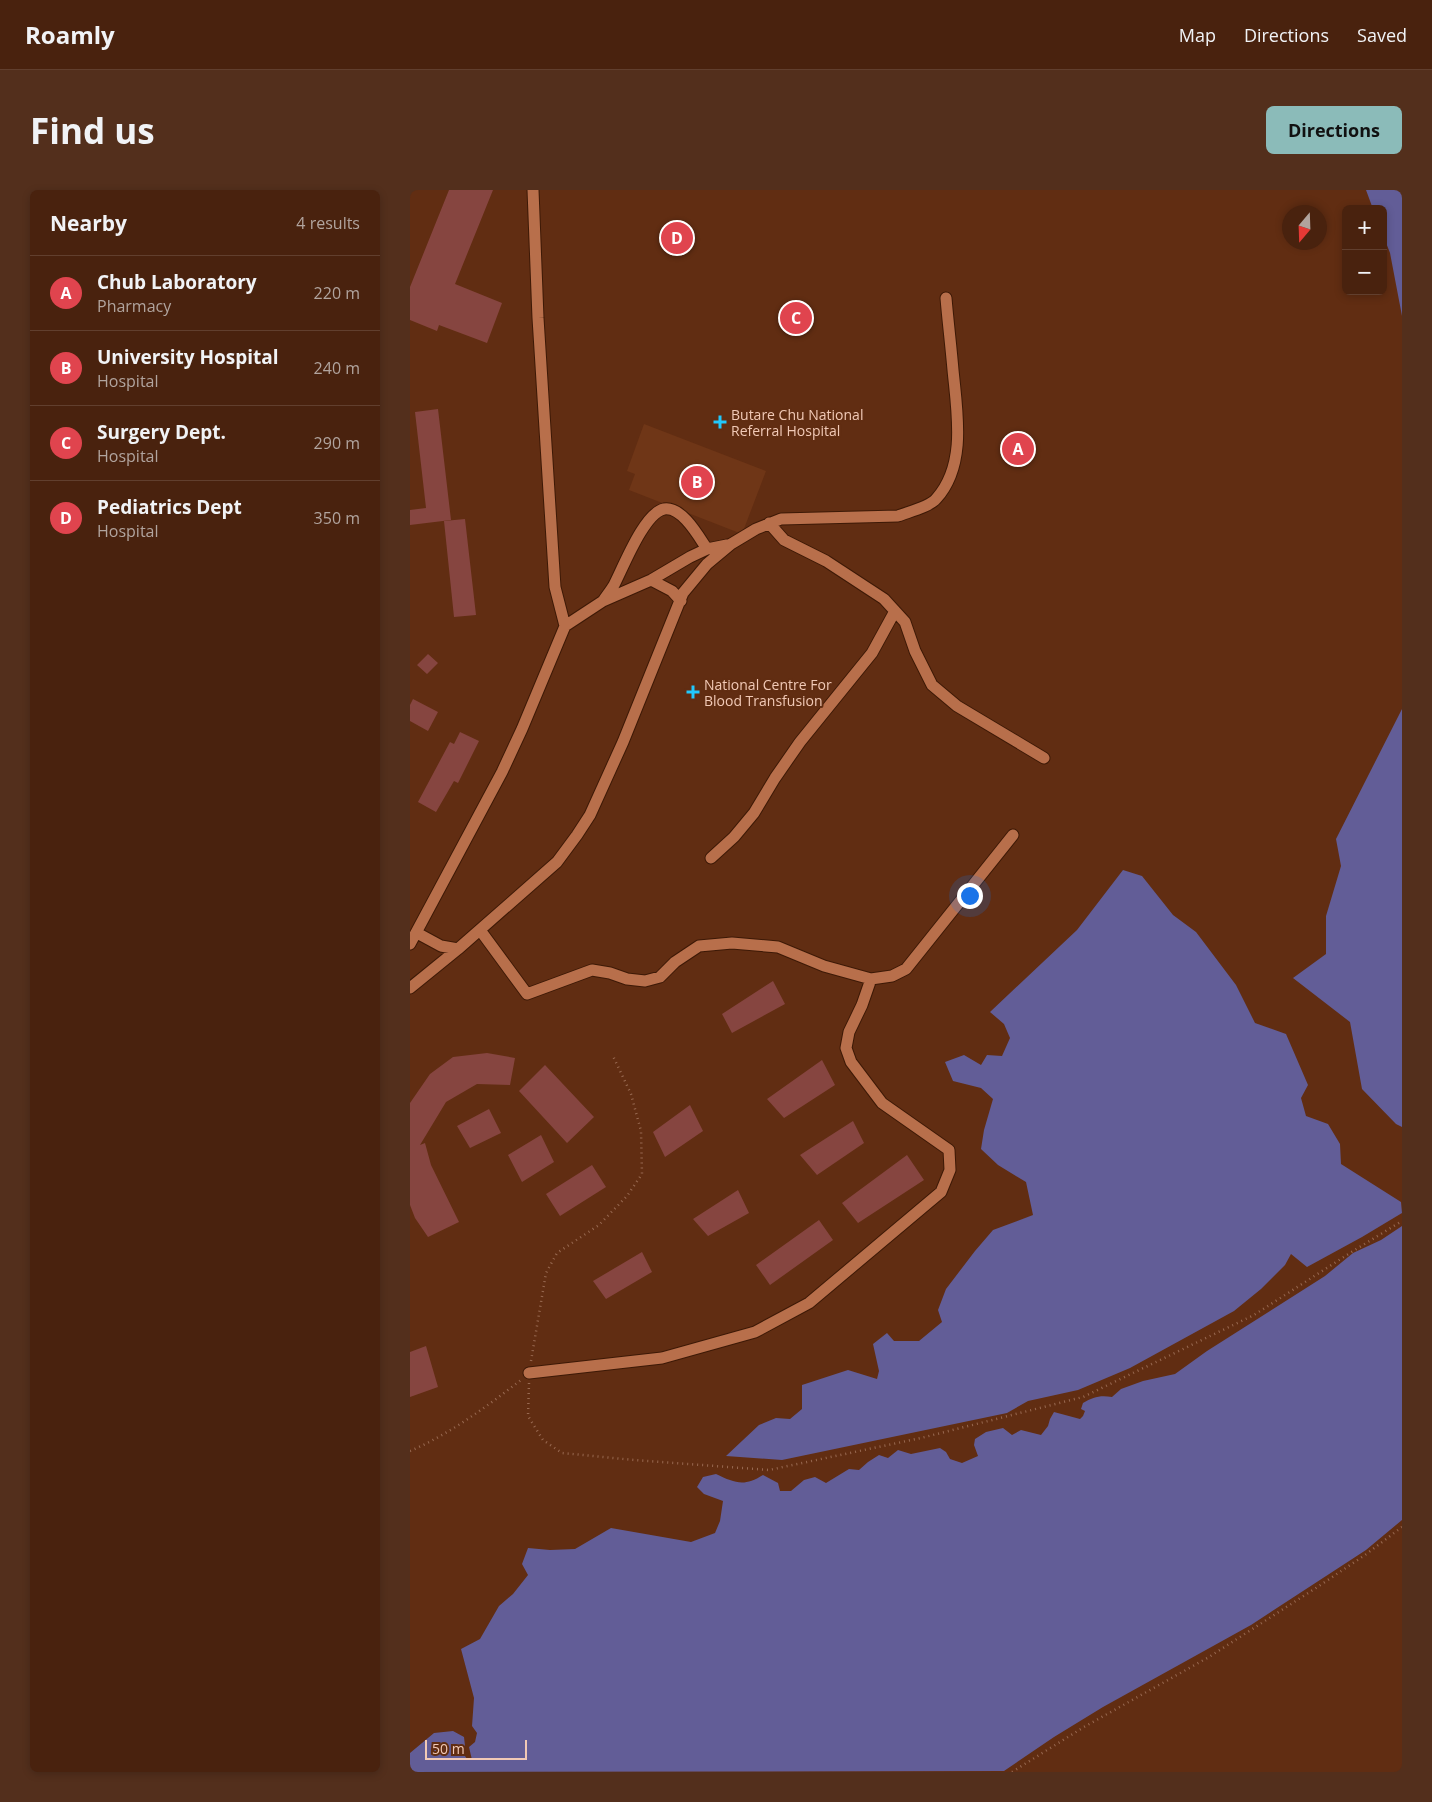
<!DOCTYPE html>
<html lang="en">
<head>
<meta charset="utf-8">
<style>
  :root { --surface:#49220e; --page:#532f1c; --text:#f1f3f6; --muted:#b1a49e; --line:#613f2e; --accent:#8bbbb9 }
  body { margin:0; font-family:"Open Sans",sans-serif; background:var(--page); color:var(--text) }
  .controls { position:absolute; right:15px; top:15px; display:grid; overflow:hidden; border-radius:8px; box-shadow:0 2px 8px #0003 }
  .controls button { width:45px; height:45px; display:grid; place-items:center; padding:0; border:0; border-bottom:1px solid var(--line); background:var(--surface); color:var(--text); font:25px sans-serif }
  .compass { position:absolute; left:872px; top:15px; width:45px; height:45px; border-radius:50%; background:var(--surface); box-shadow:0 2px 8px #0003; rotate:199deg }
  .scale { position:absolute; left:15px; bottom:12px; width:102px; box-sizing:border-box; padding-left:5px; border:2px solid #f1c9b6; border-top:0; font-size:14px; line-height:18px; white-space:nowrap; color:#f1c9b6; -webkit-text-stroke:4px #612d12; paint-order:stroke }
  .you { position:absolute; left:559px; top:705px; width:18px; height:18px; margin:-12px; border:4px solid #fff; border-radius:50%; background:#1a73e8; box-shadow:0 0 0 8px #1a73e833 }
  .badge { display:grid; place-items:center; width:32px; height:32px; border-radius:50%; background:var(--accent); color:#fff; font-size:16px; font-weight:700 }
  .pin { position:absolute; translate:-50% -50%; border:2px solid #fff; box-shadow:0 1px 5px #0006 }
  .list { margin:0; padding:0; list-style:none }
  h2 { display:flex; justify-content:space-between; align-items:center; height:65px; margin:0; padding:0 20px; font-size:21px }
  h2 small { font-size:16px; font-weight:400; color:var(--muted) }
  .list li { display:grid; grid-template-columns:32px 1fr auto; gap:15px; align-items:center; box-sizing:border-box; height:75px; padding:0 20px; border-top:1px solid var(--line) }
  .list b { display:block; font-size:19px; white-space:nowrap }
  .list p { margin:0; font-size:16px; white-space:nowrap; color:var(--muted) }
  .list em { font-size:16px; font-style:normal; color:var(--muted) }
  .map { position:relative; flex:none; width:992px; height:1582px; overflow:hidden; border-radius:8px }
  header { display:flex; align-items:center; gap:30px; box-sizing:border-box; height:70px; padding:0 25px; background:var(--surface); border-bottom:1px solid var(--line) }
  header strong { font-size:24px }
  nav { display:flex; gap:28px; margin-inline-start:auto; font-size:18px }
  .intro { display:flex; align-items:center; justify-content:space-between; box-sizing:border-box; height:120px; padding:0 30px }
  h1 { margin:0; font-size:35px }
  .button { padding:12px 22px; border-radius:8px; background:var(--accent); color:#111; font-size:18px; font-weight:700 }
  main { display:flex; gap:30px; padding:0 30px }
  aside { flex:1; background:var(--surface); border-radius:8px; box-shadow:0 2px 8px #0003 }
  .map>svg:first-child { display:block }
</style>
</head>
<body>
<header>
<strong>Roamly</strong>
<nav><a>Map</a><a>Directions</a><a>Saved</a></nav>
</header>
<div class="intro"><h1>Find us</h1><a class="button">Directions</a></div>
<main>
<aside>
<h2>Nearby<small>4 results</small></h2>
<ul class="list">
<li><span class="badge" style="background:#e0444e">A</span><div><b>Chub Laboratory</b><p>Pharmacy</p></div><em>220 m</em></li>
<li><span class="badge" style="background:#e0444e">B</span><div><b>University Hospital</b><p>Hospital</p></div><em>240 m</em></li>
<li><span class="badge" style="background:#e0444e">C</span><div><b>Surgery Dept.</b><p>Hospital</p></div><em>290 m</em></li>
<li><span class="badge" style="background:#e0444e">D</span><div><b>Pediatrics Dept</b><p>Hospital</p></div><em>350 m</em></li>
</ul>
</aside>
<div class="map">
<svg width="992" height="1582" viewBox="0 0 992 1582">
  <rect width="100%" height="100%" fill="#612d12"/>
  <!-- built -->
  <path fill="#6f3617" d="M234 234 356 281 332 344 219 300 225 284 217 281Z"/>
  <!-- forest -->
  <path fill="#625d97" d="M956 0H992V126L980 63 973 45V19H963Z
    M992 519V937L986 934 952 899 940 832 883 788 916 764V726L931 676 926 649Z
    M713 680 732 686 763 725 786 742 826 795 845 833 876 844 898 895 891 908 896 926 918 934 930 954 931 974 991 1012 992 1023 952 1047 897 1077 881 1064 875 1075 851 1099 824 1121 720 1178 668 1200 618 1211 597 1223 372 1270 316 1266 349 1235 366 1228 380 1229 392 1219V1195L438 1180 467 1189 469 1181 463 1154 477 1143 484 1151H509L532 1132 528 1120 536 1099 565 1061 583 1040 623 1025 616 992 588 975 571 959 574 940 583 909 571 898 543 891 535 872 554 865 571 875 577 865 592 866 600 848 594 834 580 822 667 740Z
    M992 1036V1330L956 1360 841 1435 693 1517 644 1547 594 1581 0 1582V1563L24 1543 43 1541 54 1547 55 1556 53 1563 57 1569 62 1570 59 1557 65 1552 67 1543 62 1536 64 1508 51 1459 70 1449 89 1416 103 1404 118 1385 112 1374 118 1358 140 1360 165 1359 201 1338 281 1352 305 1343 310 1331 313 1311 294 1304 287 1297 293 1287 306 1284C325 1293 334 1297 353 1285L368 1293 370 1301H381L394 1290 405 1287 416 1293 439 1279 449 1280 458 1272 469 1265 478 1268 488 1260 501 1264 530 1258 536 1262 540 1269 552 1273 568 1266 564 1255 565 1249 576 1242 593 1238 602 1245 611 1240 631 1245 638 1236 640 1229 644 1222 670 1229 673 1226 675 1221 671 1219 673 1213C683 1207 690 1205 702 1207L711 1199 733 1191 765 1184 797 1161 915 1086 943 1063 971 1050Z"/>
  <!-- building -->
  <path fill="#864540" d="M39 0H83L45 94 92 113 77 153 29 135 27 141 0 130V97Z
    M28 219 41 330 0 335V320L16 318 5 222Z
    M55 329 66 425 44 427 34 331Z
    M18 464 28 473 17 484 7 475Z
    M3 509 28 522 18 541 0 531V515Z
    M50 542 69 551 48 593 44 591 26 622 8 612 40 552 44 554Z
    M363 791 375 814 322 843 312 824Z
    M77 863 105 868 100 895 67 894 36 912 10 955 15 953 21 975 49 1032 18 1047 5 1028 0 1015V913L20 884 43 867Z
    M412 870 425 895 374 928 357 909Z
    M135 875 184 927 157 953 109 901Z
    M280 915 293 941 255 967 243 942Z
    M79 919 91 943 60 958 47 936Z
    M443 931 454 953 407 985 390 965Z
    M131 945 144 972 112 992 98 965Z
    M497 965 514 990 448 1033 432 1013Z
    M182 975 196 997 150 1026 136 1004Z
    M328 1000 339 1023 298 1046 283 1029Z
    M409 1030 423 1050 360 1095 346 1075Z
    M232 1062 242 1082 196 1109 183 1091Z
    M16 1156 28 1197 0 1207V1162Z"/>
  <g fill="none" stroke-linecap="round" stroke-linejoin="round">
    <defs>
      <path id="street" d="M359 333 374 350 416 371 474 409 495 432 505 461 522 495 547 516 634 568
        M241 390 262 401 271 411
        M193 411C197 405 201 400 204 395 213 378 234 323 254 319 272 316 289 347 297 359
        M155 436 193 411 241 390 280 367 297 359 317 355
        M301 668 324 647 344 623 365 588 390 552 462 463 485 421
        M70 740 117 804 182 780 200 783 217 789 235 791 250 787 265 772 289 756 322 753 368 757 414 776 461 789 482 786 496 779 603 645
        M7 743 31 756 48 759
        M0 754 92 582 112 539 155 436 145 397 128 128 123 0
        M0 798 48 759 147 672 167 645 180 625 213 552 273 403 297 374 321 354 346 339 371 329 488 326C498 322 519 317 526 309 557 275 547 222 543 180 541 156 538 132 536 108
        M119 1183 252 1168 345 1142 399 1113 531 1002 540 980 539 960 472 913 441 872 436 858 439 842 452 815 461 789"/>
    </defs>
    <!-- street casing -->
    <use href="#street" stroke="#3d1906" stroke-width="13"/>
    <!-- path -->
    <path stroke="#986951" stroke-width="2.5" stroke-dasharray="1 4" stroke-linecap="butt" d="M121 1171 136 1083 147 1063 189 1035 217 1006 232 984 231 941 221 904 203 866
      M119 1193 118 1226 133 1250 152 1263 224 1270 359 1280 511 1248 673 1207 844 1125 940 1063 992 1031
      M0 1261C40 1244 76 1217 111 1190
      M602 1582 674 1537 799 1467 909 1396 955 1365 992 1337"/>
    <!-- street -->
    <use href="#street" stroke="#b86f4b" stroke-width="11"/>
  </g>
  <!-- markers -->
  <g fill="#21c9fd" stroke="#612d12" stroke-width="2">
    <path d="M307.5 224.5h5v5h5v5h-5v5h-5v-5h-5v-5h5z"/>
    <path d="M280.5 494.5h5v5h5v5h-5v5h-5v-5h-5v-5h5z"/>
  </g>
  <g text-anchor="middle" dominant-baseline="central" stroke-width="4" stroke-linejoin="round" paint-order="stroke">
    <!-- poi labels -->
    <g font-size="14" fill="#f1c9b6" stroke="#612d12" text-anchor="start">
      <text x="321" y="224">Butare Chu National<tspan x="321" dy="16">Referral Hospital</tspan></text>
      <text x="294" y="494">National Centre For<tspan x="294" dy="16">Blood Transfusion</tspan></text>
    </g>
  </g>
</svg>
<div class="controls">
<button>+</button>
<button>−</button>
</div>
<svg class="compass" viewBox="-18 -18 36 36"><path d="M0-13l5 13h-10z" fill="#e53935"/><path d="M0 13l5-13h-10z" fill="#b1a49e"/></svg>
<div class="scale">50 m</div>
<div class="you"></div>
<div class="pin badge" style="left:608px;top:259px;background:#e0444e">A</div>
<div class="pin badge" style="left:287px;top:292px;background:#e0444e">B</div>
<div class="pin badge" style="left:386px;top:128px;background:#e0444e">C</div>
<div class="pin badge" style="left:267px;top:48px;background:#e0444e">D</div>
</div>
</main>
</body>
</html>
